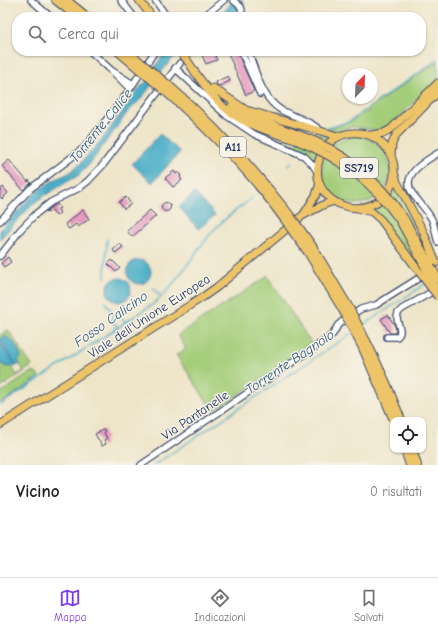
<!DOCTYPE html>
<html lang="it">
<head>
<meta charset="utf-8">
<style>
  :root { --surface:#fff; --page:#f6f6f6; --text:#202124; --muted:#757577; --line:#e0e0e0; --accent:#7c3aed }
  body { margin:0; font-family:"Comic Neue",sans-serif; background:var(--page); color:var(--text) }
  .controls { position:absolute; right:12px; bottom:12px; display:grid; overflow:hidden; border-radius:8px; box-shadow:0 1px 3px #0004 }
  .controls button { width:36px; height:36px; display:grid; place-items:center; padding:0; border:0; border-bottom:1px solid var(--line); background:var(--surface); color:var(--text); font:20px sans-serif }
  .compass { position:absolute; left:342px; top:68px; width:36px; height:36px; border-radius:50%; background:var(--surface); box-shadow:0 1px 3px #0004; rotate:23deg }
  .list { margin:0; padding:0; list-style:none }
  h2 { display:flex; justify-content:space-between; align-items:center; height:52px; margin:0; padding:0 16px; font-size:17px }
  h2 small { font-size:13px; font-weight:400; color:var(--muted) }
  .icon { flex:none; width:22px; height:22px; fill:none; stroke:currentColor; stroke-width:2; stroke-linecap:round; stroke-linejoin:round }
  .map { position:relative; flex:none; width:438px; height:465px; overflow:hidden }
  .search { position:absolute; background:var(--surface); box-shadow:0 1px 3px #0004; left:12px; right:12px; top:12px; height:44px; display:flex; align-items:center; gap:10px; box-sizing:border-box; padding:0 14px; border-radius:16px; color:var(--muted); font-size:15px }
  .sheet { height:112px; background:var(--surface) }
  nav { display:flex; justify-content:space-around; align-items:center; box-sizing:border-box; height:56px; border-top:1px solid var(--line); background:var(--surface); font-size:11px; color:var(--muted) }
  nav a { display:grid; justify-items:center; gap:2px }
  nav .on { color:var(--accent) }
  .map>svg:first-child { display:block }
</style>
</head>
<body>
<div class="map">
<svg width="438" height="465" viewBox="0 0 438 465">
  <rect width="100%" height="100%" fill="#f7f3e8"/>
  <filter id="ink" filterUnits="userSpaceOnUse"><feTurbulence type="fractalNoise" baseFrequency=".025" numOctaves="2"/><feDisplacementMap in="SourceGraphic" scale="8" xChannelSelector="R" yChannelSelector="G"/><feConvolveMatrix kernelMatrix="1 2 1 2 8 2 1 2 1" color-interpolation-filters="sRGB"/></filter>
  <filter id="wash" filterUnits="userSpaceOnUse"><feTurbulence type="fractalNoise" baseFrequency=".012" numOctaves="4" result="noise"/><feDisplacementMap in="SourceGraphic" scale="16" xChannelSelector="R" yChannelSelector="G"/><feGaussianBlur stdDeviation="0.9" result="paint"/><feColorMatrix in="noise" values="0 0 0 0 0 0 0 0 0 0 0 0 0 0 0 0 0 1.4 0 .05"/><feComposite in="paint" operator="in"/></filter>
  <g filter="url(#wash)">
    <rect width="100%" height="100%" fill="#eee5c9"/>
    <!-- green -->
    <path fill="#a4ce7a" stroke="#607e6c" d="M438 61V79L387 129C375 133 364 127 352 127 341 128 338 134 327 129L350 122 365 111 369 113 368 109Z
      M260 117 328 137 317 150 314 161 303 153 253 130 296 145 301 132Z
      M322 170a34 34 0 1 1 68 0a34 34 0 1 1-68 0Z
      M395 186 411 212 431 259 407 216 396 224 419 267 373 210C383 203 389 197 395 186Z
      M267 275 313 346 213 411 176 355 186 349 178 335 265 278Z
      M8 330 32 366 0 388 1 379 0 361 4 366H11L17 375 24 371 18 361 21 358C20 350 12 339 4 336L0 341V335Z
      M32 372 36 373 39 377 0 404V393Z"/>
    <!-- water -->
    <path fill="#48adc7" stroke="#326e92" d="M234 0H243L236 11 230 17H219Z
      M165 51H181L170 61 141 99 127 113 89 165 79 175 42 197 33 204 0 239V230L28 200 36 192 54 180 69 173 81 163 103 138 141 86 147 81Z
      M160 134 180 152 152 183 132 164Z
      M195 193 215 215 198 229 179 207Z
      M127 272a12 12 0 1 1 24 0a12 12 0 1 1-24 0Z
      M107 290a12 12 0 1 1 24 0a12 12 0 1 1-24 0Z
      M4 336C11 337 20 350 21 358L18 361 20 364 17 366 1 342V339Z
      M0 343 16 366 13 368 11 366 5 367 0 361Z"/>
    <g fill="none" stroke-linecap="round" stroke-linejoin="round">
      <!-- stream -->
      <path stroke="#48adc7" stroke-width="1.5" d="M325 129 350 121 438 59
        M302 151 305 146
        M288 166 292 162
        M105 277 107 239
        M153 288 161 297
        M105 302 113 313 121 317 126 323
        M113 313V322L118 328
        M362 326 425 284
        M0 405 152 305C176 285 192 256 212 232 223 219 238 209 252 198
        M154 465 352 333"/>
    </g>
    <g id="blocks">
      <!-- building -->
      <path fill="#e599bd" d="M200 51H213L217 60 206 64Z
        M227 51H237L254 91 246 95Z
        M228 76 230 81 219 86 217 85 216 82Z
        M9 160 28 182 29 180 31 183 23 190 2 166Z
        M174 171 176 174 178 172 181 176 180 177 182 180 173 187 165 178Z
        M3 187 8 193 2 199 0 197V190Z
        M126 197 131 204 124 209 119 202Z
        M161.5 207a4.5 4.5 0 1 1 9 0a4.5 4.5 0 1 1-9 0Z
        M57 204 60 208 58 209 60 213 56 216 52 210 48 213 46 211Z
        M83 210 89 219 78 227 76 224 69 229 65 224Z
        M150 210 156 216 132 237 127 231Z
        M120 244 123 247 115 253 113 250Z
        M8 257 11 262 4 267 1 263Z
        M112 260 120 268 116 272 108 264Z
        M388 315 395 326 396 331 394 333H390L381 319Z
        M104 429 105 432 104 433 107 438 104 440 106 444 102 446 95 434Z"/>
    </g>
  </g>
  <g filter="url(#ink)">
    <use href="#blocks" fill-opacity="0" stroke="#3b4a6e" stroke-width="1"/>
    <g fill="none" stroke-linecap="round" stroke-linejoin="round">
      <defs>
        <path id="minor" d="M31 0 51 17
          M121 0 134 17
          M155 0 167 17
          M233 0 241 7 242 10 238 17
          M203 17 224 0
          M90 51 111 70
          M241 51 260 94
          M248 51C256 71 261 98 281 110 294 117 309 120 320 130
          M189 53 191 51
          M175 68 227 116 254 134 304 156 313 165 318 173
          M130 89 111 70 133 84
          M438 153C426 161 400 174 412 193 418 201 426 209 431 218 435 224 435 234 438 242
          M0 221 30 189 84 148 126 95 155 51
          M0 256 21 229 37 213 51 202 79 188 88 181 103 165 180 63
          M387 337H397C404 331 397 325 397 317L398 313 402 309 430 293
          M141 465 327 339 333 334 338 325 344 320 361 309 376 305 419 278"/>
        <path id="major" d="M139 0 152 17
          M187 60C200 80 219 108 240 119 258 129 279 134 298 141
          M213 88 246 110 338 136
          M231 107 243 114 300 135
          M371 135 384 133 391 129 438 83
          M329 143C362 114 410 151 389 190
          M391 156 392 144 396 135 438 92
          M320 157C307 193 346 220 377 202
          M395 175 397 182 423 231 436 263
          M360 209 372 212 381 220 420 273
          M304 214 316 195 320 183
          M404 218 431 266
          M400 221 426 269
          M0 425 203 297 217 287 302 216 325 204 334 201"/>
        <path id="highway" d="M56 0 77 17
          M66 0 87 17
          M118 51 138 68
          M127 51 141 63
          M167 84C213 124 254 169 291 217
          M163 89C209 129 251 172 286 221
          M299 228 312 246 349 308
          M294 233 308 252 343 310
          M368 345 386 383 401 420
          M363 348 394 420
          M405 450 410 465
          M412 450 417 465"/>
      </defs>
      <!-- minor casing -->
      <use href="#minor" stroke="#3b4a6e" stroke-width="8"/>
      <!-- major casing -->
      <use href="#major" stroke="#3b4a6e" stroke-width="9"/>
      <!-- highway casing -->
      <use href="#highway" stroke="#3b4a6e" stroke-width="10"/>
      <!-- minor -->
      <use href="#minor" stroke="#fff" stroke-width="5.5"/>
      <!-- major -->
      <use href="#major" stroke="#eec469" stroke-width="7"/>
      <!-- highway -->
      <use href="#highway" stroke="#eec469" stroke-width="8"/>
      <defs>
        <path id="major-bridge" d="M179 51 187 60
          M300 135C343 150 379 180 404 218
          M298 141C341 159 373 182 400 221
          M431 266 438 278
          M426 269 436 288
          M420 273 438 297"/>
        <path id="highway-bridge" d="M141 63 167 84
          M138 68 163 89
          M291 217 299 228
          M286 221 294 233
          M349 308 368 345
          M343 310 363 348"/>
      </defs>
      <!-- major-bridge casing -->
      <use href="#major-bridge" stroke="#3b4a6e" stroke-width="9" stroke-linecap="butt"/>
      <!-- highway-bridge casing -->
      <use href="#highway-bridge" stroke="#3b4a6e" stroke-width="10" stroke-linecap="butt"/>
      <!-- major-bridge -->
      <use href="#major-bridge" stroke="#eec469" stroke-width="7"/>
      <!-- highway-bridge -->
      <use href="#highway-bridge" stroke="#eec469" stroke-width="8"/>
    </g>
  </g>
  <g text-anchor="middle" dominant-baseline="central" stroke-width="3" stroke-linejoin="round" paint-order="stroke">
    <!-- shield labels -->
    <g fill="#f7f3e8" stroke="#5d6a87" stroke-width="1">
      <rect x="220" y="137" width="26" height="20" rx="3"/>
      <rect x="340" y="158" width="38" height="20" rx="3"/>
    </g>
    <g font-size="12" font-weight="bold" fill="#1b2f5e">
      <text x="233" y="147">A11</text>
      <text x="359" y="168">SS719</text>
    </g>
    <!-- street labels -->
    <g font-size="13" fill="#1b2f5e" stroke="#f7f3e8">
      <text transform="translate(149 316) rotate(-33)">Viale dell'Unione Europea</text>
      <text transform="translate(195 415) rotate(-34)">Via Pantanelle</text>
    </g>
    <!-- water labels -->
    <g font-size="14" font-style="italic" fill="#28557e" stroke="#f7f3e8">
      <text transform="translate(101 126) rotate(-51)">Torrente Calice</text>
      <text transform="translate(111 319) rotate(-35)">Fosso Calicino</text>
      <text transform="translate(290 362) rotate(-34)">Torrente Bagnolo</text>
    </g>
  </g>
</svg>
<div class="controls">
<button><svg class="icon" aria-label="locate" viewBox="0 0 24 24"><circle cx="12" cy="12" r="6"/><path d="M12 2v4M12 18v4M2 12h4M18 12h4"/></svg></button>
</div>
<svg class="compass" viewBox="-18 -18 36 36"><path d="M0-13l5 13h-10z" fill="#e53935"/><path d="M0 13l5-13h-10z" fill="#757577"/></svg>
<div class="search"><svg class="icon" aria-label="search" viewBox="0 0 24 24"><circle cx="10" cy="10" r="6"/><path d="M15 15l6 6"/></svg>Cerca qui</div>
</div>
<section class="sheet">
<h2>Vicino<small>0 risultati</small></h2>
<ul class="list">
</ul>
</section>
<nav>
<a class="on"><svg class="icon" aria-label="map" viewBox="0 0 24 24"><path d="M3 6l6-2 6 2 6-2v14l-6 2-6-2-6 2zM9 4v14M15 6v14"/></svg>Mappa</a>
<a><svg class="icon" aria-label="directions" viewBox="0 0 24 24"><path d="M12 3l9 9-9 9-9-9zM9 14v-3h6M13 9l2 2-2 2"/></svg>Indicazioni</a>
<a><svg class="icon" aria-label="saved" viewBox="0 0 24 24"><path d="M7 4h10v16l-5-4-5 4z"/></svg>Salvati</a>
</nav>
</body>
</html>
